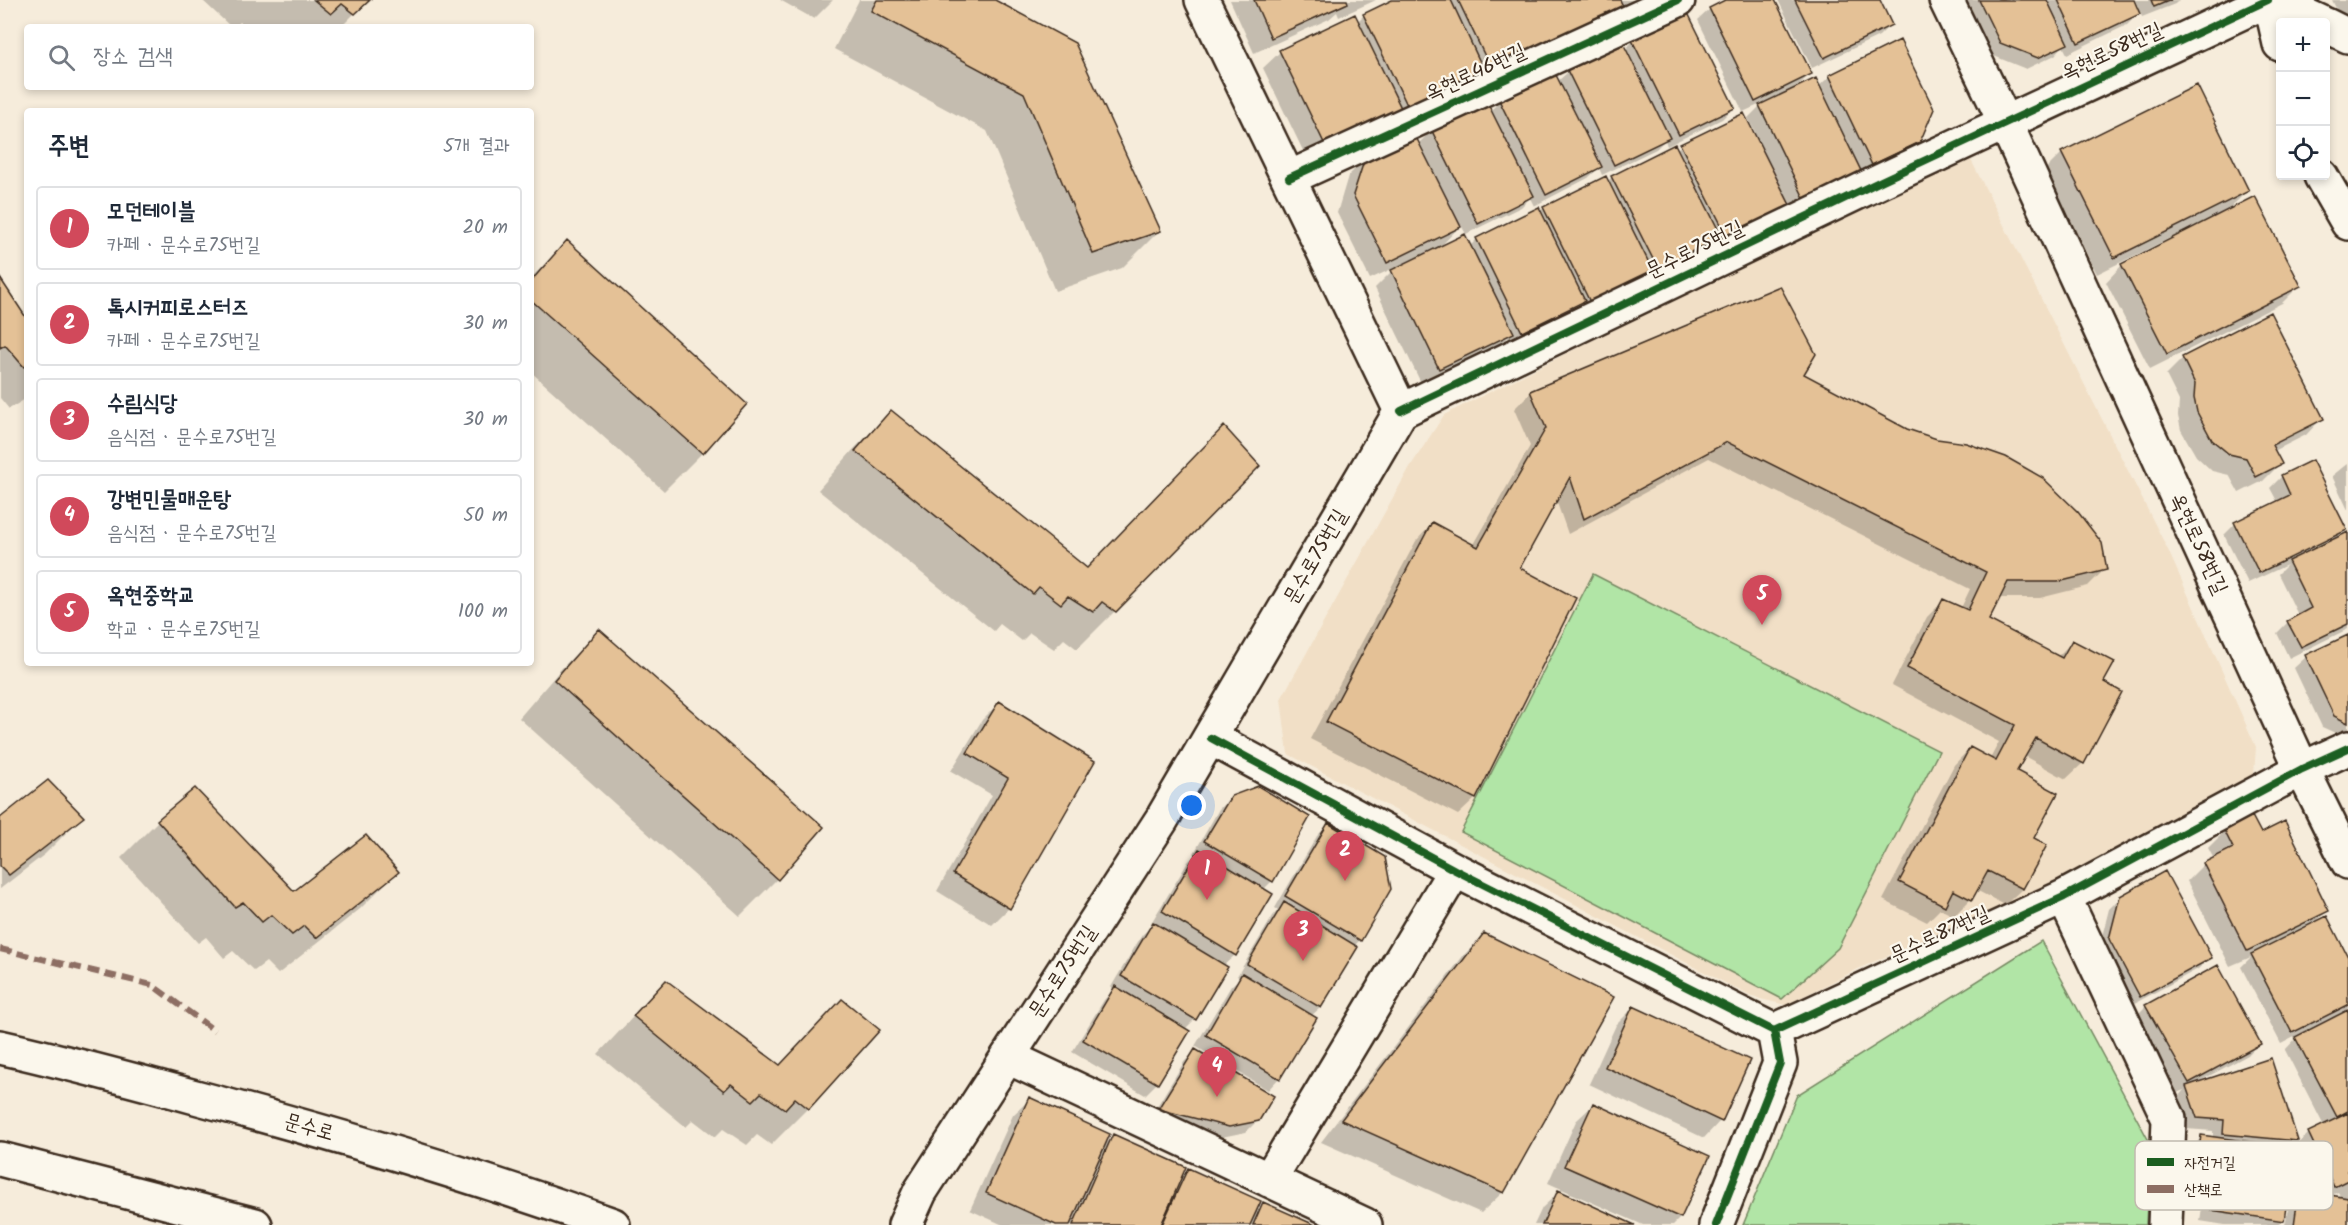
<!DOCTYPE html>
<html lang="ko">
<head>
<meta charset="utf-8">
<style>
  :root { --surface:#fff; --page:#f2f2f3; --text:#1f2937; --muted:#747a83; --line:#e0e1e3; --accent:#d1495b }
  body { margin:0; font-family:Kalam,"Poor Story",sans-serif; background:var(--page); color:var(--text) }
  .controls { position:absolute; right:18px; top:18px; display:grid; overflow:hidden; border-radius:6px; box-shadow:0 3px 9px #0003 }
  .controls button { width:54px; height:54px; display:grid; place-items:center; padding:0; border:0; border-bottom:2px solid var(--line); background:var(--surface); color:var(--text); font:30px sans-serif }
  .you { position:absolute; left:1192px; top:806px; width:21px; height:21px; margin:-15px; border:4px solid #fff; border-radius:50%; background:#1a73e8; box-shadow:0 0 0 9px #1a73e833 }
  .badge { display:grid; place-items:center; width:39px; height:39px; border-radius:50%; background:var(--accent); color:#fff; font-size:20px; font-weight:700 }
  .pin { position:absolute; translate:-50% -50px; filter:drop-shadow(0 2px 3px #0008) }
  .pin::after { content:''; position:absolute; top:32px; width:21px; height:18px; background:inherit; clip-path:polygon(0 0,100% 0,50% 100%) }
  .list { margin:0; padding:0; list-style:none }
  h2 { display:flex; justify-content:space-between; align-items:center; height:78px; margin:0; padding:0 24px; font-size:26px }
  h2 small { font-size:20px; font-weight:400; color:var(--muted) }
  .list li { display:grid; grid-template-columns:39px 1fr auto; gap:18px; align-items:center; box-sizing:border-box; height:84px; margin:0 12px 12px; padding:0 12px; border:2px solid var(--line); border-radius:6px }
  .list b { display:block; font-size:22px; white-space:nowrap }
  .list p { margin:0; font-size:20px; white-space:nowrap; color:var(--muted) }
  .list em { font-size:20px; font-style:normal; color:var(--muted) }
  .icon { flex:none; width:33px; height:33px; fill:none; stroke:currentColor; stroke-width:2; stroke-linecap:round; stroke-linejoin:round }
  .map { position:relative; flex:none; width:2348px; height:1225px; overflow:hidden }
  .search { position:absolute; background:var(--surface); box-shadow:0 3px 9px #0003; left:24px; top:24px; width:510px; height:66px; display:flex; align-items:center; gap:15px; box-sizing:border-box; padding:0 21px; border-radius:6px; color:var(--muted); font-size:22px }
  .panel { position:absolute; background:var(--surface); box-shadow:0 3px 9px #0003; left:24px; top:108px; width:510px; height:558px; border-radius:6px }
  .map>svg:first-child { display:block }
</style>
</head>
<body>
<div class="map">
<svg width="2348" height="1225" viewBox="0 0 2348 1225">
  <rect width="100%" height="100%" fill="#f6ecdb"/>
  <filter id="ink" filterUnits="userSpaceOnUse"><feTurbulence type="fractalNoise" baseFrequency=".0167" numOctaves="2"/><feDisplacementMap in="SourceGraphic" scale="12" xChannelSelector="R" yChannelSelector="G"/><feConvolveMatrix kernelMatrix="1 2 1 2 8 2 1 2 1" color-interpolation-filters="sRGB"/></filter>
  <g filter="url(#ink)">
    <!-- built -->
    <path fill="#f1dfc6" d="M1968 154 2168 550 2256 747 2254 774 2050 885 1862 967 1786 1005 1752 997 1288 754 1281 699 1410 467 1444 415 1892 190Z"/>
    <!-- green -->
    <path fill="#b1e5a6" stroke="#768862" stroke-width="1.5" d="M1593 574 1939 751 1838 948 1782 999 1461 832Z
      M2041 941 2150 1143 2146 1225H1743L1797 1095Z"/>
    <!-- shadow -->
    <path fill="#0003" fill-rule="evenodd" d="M202 0H368L341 27H246L240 22 235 27H231Z
      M780 0H833L814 19Z
      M859 0H992L1160 230 1122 268 1055 291 987 131 834 49Z
      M1230 0H1376L1339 17 1337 12 1329 19 1254 53Z
      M1396 0H1662L1310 165 1263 68 1280 52 1357 22 1364 15Z
      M1728 0H1774L1810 74 1794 90 1818 87 1830 76 1919 141 1907 153 1794 213 1790 205 1778 218 1578 312 1576 308 1572 312 1510 342 1508 337 1496 349 1422 385 1375 288 1396 267 1370 279 1337 213 1348 176 1365 159 1418 144 1431 131 1490 111 1500 101 1557 82 1568 72 1622 45 1625 50 1633 41 1734 107 1722 119 1667 146 1665 140 1656 149 1602 175 1599 168 1588 178 1534 206 1530 198 1521 207 1466 234 1461 225 1439 248 1470 246 1477 239 1538 209 1540 212 1544 208 1606 178 1608 181 1612 177 1676 150 1681 146 1752 134 1755 132 1748 118 1763 103 1743 112 1698 20 1710 9Z
      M1778 0H1879L1891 24 1879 36 1812 68Z
      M1963 0H2132L2137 10 2139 9 2135 0H2179L2175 4 2142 17 2140 12 2127 25 2067 54 2063 46 2055 55 2026 69 1989 54Z
      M2332 0H2348V33Z
      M2062 153 2247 191 2227 211 2299 286 2282 303 2150 369 2106 282 2122 265 2171 240 2170 238 2097 274 2045 170Z
      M567 242 702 453 664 491 531 372V278Z
      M0 280 27 322V398L9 409 0 398Z
      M2269 314 2322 418 2306 435 2274 451 2280 464 2263 481 2239 493 2229 475 2212 471 2196 456 2181 430 2178 416 2179 401 2166 375 2183 358Z
      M1802 375 2105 569 2088 586 2040 598H1998L1987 621 2057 657 2073 641 2102 683 2083 763 2066 779 2024 756 2015 771 2032 839 2045 846 2022 889 2005 905 1976 890 1971 899 1954 916 1940 909 1927 922 1883 900 1954 765 1970 748 1990 759 1999 742 1892 685 1927 617 1944 600 1961 608 1970 589 1709 458 1568 534 1556 500 1518 568 1574 599 1475 799 1458 815 1310 739 1416 541 1432 524 1473 546 1530 446 1514 409 1531 392Z
      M891 412 1087 570 1115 611 1077 649 1064 639 1054 649 1030 633 1022 641 1000 624 994 631 818 490 853 450Z
      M2348 463V510L2332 476Z
      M2282 476 2346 529 2335 540 2348 534V629L2289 658 2277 633 2288 622 2299 617 2278 574 2287 565 2248 583 2224 535 2235 524 2278 503 2270 488Z
      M599 631 822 827 777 879 740 916 519 718 562 668Z
      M2348 637V735L2344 737 2322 727 2294 668 2306 657Z
      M999 703 1093 762 1009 908 992 925 937 891 992 795 951 771 982 720Z
      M1231 797 1272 881 1263 890 1235 955 1223 966 1195 1019 1184 1030 1188 1032 1157 1083 1145 1095 1072 1052 1104 1000 1114 989 1111 987 1142 935 1154 924 1151 923 1188 862 1196 854 1194 853 1219 809Z
      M82 817 45 854 0 889V820Z
      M158 821 294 893 397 872 360 909 278 974 266 962 254 971 233 951 224 958 206 937 198 943 121 858Z
      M1328 825 1360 940 1354 946 1356 948 1320 1008 1311 1016 1279 1078 1268 1090 1195 1046 1231 986 1240 978 1237 976 1273 916 1278 910 1275 908 1317 836Z
      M2225 831 2260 835 2327 911 2314 924 2348 961V1197L2345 1199H2348V1225H2285L2289 1203 2300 1191 2313 1194 2292 1151 2283 1220 2278 1225H2225L2200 1221 2204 1193 2185 1190 2191 1148 2202 1137 2213 1138V1131L2186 1129 2176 1099 2184 1090 2177 1093 2135 1017 2146 1006 2259 1043 2248 1055 2196 1083 2296 1141 2289 1149H2293L2308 1134 2324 1126 2285 1050 2300 1034 2281 1044 2241 967 2251 957 2230 966 2187 881 2204 864 2214 859 2208 848ZM2338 1192 2341 1198 2330 1196Z
      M2121 897 2210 958 2198 969 2128 1007 2098 952 2109 909Z
      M1484 935 1503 1192 1481 1213 1321 1142 1463 956Z
      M666 982 808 1108 771 1145 757 1135 747 1145 723 1129 715 1137 693 1120 686 1127 598 1054Z
      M1633 1008 1720 1121 1704 1138 1589 1084 1616 1025Z
      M1196 1050 1258 1120 1246 1132 1217 1138 1148 1121 1184 1062Z
      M1030 1099 1103 1146 1114 1136 1180 1177 1188 1170 1255 1213 1264 1204 1311 1225H1003L970 1210 1013 1115Z
      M1593 1105 1680 1218 1673 1225H1643L1548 1183 1576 1121Z
      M1559 1192 1631 1225H1534L1542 1208Z"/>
    <!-- building -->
    <path fill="#e4c196" stroke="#3b2a1e" stroke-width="1.5" d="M314 0H370L355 14 342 4 331 14Z
      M877 0H995L1075 43 1161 231 1093 254 1024 93 871 11Z
      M1254 0H1347L1348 3 1271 38Z
      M1392 0H1451L1487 77 1411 113 1363 14Z
      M1458 0H1620L1626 12 1494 75Z
      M1725 0H1775L1812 74 1755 102 1709 8Z
      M1795 0H1880L1892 25 1824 58Z
      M1979 0H2047L2068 44 2038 58 2000 43Z
      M2058 0H2134L2140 14 2078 43Z
      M2151 0H2171L2154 7Z
      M1688 13 1735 108 1679 135 1632 40Z
      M1355 14 1403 112 1327 149 1279 50Z
      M1900 40 1934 109 1920 142 1872 165 1829 75Z
      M1623 43 1670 138 1614 165 1567 70Z
      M1555 73 1602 167 1546 195 1499 100Z
      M1816 78 1863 175 1806 202 1759 105Z
      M2197 85 2249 191 2114 258 2061 152Z
      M1487 102 1534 196 1478 224 1431 129Z
      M1744 113 1791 207 1728 238 1680 144Z
      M1414 133 1461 227 1387 263 1353 195 1365 158Z
      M1675 144 1723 239 1659 271 1611 176Z
      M1606 176 1653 271 1590 302 1543 207Z
      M2255 196 2301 286 2167 354 2121 264Z
      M1539 207 1585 301 1522 332 1476 238Z
      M1465 234 1514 333 1439 369 1391 270Z
      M567 240 747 404 703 454 531 300V281Z
      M0 278 27 319V365L24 367 5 345 0 348Z
      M1780 286 1816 354 1804 374 1907 429 1937 439 1966 443 2006 457 2043 478 2078 512 2102 543 2107 570 2058 582H2008L1989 620 2062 658 2072 640 2115 662 2104 682 2122 692 2084 764 2036 738 2017 771 2058 793 2034 838 2047 845 2023 889 1988 871 1972 900 1953 890 1945 906 1899 882 1970 747 1996 761 2015 725 1907 668 1943 599 1968 610 1986 572 1727 442 1584 519 1570 477 1520 568 1576 598 1476 799 1326 722 1432 522 1478 547 1546 428 1530 391Z
      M2270 312 2324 419 2272 445 2282 464 2256 477 2246 458 2229 454 2212 440 2197 412 2194 398 2195 384 2182 357Z
      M891 410 1087 568 1224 426 1260 466 1116 612 1102 602 1093 612 1068 596 1061 604 1039 587 1033 594 855 451Z
      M2312 460 2347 530 2259 573 2234 522 2290 495 2281 475Z
      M2348 532V624L2301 647 2287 621 2311 608 2288 561Z
      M599 629 824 827 778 880 554 680Z
      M2348 635V723L2334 716 2305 655Z
      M999 701 1095 761 1010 909 953 874 1008 778 967 753Z
      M48 780 84 817 9 875 0 866V818Z
      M1258 786 1310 817 1273 882 1204 841 1231 796Z
      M195 788 294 891 366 835 399 872 316 938 304 926 292 935 271 915 262 922 243 902 235 907 157 820Z
      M2252 816 2261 833 2285 821 2329 911 2247 951 2203 863 2233 848 2224 830Z
      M1328 823 1385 857 1391 889 1361 941 1285 896Z
      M1199 849 1273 894 1236 956 1162 911Z
      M2165 871 2212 958 2140 997 2109 939 2120 896Z
      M1284 902 1358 947 1321 1008 1247 964Z
      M2327 916 2348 957V1005L2292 1033 2251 954Z
      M1153 922 1228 967 1196 1020 1121 976Z
      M1484 933 1614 997 1504 1193 1341 1120Z
      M2218 965 2261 1044 2189 1083 2145 1005Z
      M1242 973 1317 1018 1280 1079 1206 1035Z
      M666 980 780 1065 842 999 880 1030 809 1109 795 1098 785 1109 761 1093 753 1101 731 1084 724 1091 633 1016Z
      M1115 986 1190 1031 1158 1084 1083 1040Z
      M1633 1006 1750 1060 1722 1122 1605 1067Z
      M2348 1010V1111L2337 1117 2295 1037Z
      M1195 1049 1274 1096 1259 1121 1229 1127 1158 1109Z
      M2271 1058 2298 1141 2223 1134 2224 1120 2197 1118 2186 1086Z
      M1029 1097 1110 1134 1070 1225H1056L986 1193Z
      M1593 1103 1710 1156 1681 1218 1564 1166Z
      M2348 1113V1180L2334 1187 2308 1132Z
      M1113 1134 1186 1167 1161 1225H1073Z
      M2201 1135 2294 1148 2284 1221 2211 1210 2215 1182 2195 1179Z
      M1188 1168 1261 1201 1250 1225H1162Z
      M1558 1190 1635 1225H1542Z
      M2299 1190 2348 1198V1225H2294Z
      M1263 1202 1315 1225H1253Z"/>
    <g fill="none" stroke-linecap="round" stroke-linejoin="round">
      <defs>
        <path id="minor" d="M2270 0 2280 44
          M2272 0 2320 22
          M2326 25 2348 36
          M2321 176 2348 223
          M1289 178 1678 0
          M1401 411 1881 181 2268 0
          M1211 738 1455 870 1774 1031
          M2064 897 2169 1119 2165 1225
          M1008 1057 1365 1225
          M1269 1180 1455 870
          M1716 1225 1780 1063 1774 1031 2064 897 2302 769 2348 748"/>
        <path id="major" d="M1946 0 2005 122 2302 769 2348 862
          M0 1047C67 1062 133 1080 199 1098 338 1135 477 1176 613 1225
          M0 1159 255 1225
          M905 1225 920 1192 1162 819 1401 411 1202 0"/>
      </defs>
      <!-- minor casing -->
      <use href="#minor" stroke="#3b2a1e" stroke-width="38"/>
      <!-- major casing -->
      <use href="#major" stroke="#3b2a1e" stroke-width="38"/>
      <!-- minor -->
      <use href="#minor" stroke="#fbf7ec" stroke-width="33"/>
      <!-- major -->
      <use href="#major" stroke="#fbf7ec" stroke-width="33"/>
      <!-- quiet -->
      <path stroke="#8d6e63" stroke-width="6" stroke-dasharray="12 6" stroke-linecap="butt" d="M0 949 152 985 215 1031"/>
      <defs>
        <path id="cycleway" d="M1289 178 1678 0
          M1401 411 1881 181 2268 0
          M1211 738 1455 870 1774 1031
          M1716 1225 1780 1063 1774 1031 2064 897 2302 769 2348 748"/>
      </defs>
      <!-- cycleway casing -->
      <use href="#cycleway" stroke="#fbf7ec" stroke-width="11"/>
      <!-- cycleway -->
      <use href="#cycleway" stroke="#1b5e20" stroke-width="8"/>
    </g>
  </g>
  <g text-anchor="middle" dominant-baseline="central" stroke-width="4.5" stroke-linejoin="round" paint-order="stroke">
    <!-- street labels -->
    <g font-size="21" fill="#3b2a1e" stroke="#fbf7ec">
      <text transform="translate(2112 52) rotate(-25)">옥현로58번길</text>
      <text transform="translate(1476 73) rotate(-25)">옥현로46번길</text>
      <text transform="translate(1695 250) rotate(-26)">문수로75번길</text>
      <text transform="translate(2198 544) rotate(65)">옥현로58번길</text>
      <text transform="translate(1316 557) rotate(-60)">문수로75번길</text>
      <text transform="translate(1940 935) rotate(-25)">문수로87번길</text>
      <text transform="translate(1063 972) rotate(-57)">문수로75번길</text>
      <text transform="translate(309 1128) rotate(16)">문수로</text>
    </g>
  </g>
  <!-- legend -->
  <rect x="2135" y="1141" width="198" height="69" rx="9" fill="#fbf7ec" stroke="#c1baae" stroke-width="1.5"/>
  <rect x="2147" y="1158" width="27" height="8" fill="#1b5e20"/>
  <rect x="2147" y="1185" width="27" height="8" fill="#8d6e63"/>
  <g font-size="16" fill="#3b2a1e">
    <text x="2184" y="1168">자전거길</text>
    <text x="2184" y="1195">산책로</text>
  </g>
</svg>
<div class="controls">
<button>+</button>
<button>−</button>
<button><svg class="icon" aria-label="locate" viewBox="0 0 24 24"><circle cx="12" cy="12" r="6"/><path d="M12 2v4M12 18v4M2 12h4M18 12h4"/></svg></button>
</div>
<div class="you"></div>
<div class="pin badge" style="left:1207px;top:900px">1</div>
<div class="pin badge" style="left:1345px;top:881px">2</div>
<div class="pin badge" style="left:1303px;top:961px">3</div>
<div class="pin badge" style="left:1217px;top:1097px">4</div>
<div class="pin badge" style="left:1762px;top:625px">5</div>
<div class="search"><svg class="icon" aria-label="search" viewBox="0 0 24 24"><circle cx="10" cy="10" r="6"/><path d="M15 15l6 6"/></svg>장소 검색</div>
<section class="panel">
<h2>주변<small>5개 결과</small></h2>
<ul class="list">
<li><span class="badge">1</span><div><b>모던테이블</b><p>카페 · 문수로75번길</p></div><em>20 m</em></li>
<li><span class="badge">2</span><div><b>톡시커피로스터즈</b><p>카페 · 문수로75번길</p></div><em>30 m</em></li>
<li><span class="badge">3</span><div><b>수림식당</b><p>음식점 · 문수로75번길</p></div><em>30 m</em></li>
<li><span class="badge">4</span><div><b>강변민물매운탕</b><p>음식점 · 문수로75번길</p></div><em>50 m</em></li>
<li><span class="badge">5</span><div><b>옥현중학교</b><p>학교 · 문수로75번길</p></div><em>100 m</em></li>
</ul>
</section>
</div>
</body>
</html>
